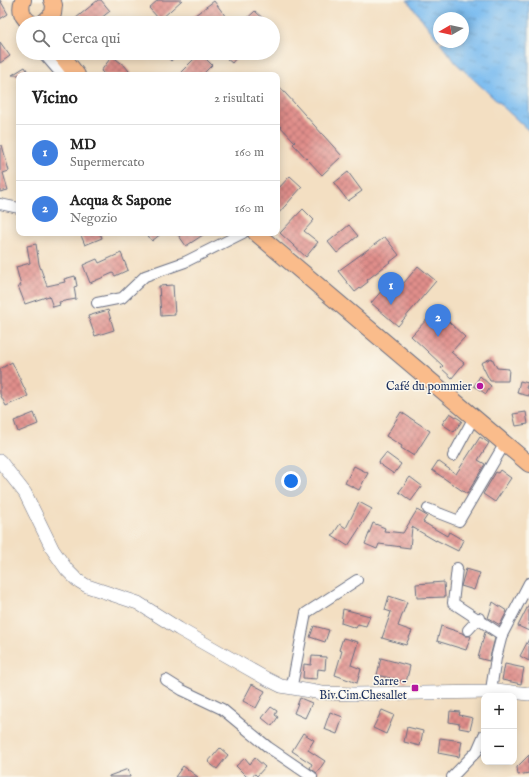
<!DOCTYPE html>
<html lang="it">
<head>
<meta charset="utf-8">
<style>
  :root { --surface:#fff; --page:#f6f6f6; --text:#222; --muted:#767676; --line:#e0e0e0; --accent:#0b8043 }
  body { margin:0; font-family:"IM FELL English",serif; background:var(--page); color:var(--text) }
  .controls { position:absolute; right:12px; bottom:12px; display:grid; overflow:hidden; border-radius:8px; box-shadow:0 2px 10px #0003 }
  .controls button { width:36px; height:36px; display:grid; place-items:center; padding:0; border:0; border-bottom:1px solid var(--line); background:var(--surface); color:var(--text); font:20px sans-serif }
  .compass { position:absolute; left:433px; top:12px; width:36px; height:36px; border-radius:50%; background:var(--surface); box-shadow:0 2px 10px #0003; rotate:261deg }
  .you { position:absolute; left:291px; top:481px; width:14px; height:14px; margin:-10px; border:3px solid #fff; border-radius:50%; background:#1a73e8; box-shadow:0 0 0 6px #1a73e833 }
  .badge { display:grid; place-items:center; width:26px; height:26px; border-radius:50%; background:var(--accent); color:#fff; font-size:13px; font-weight:700 }
  .pin { position:absolute; translate:-50% -33px; filter:drop-shadow(0 1px 2px #0008) }
  .pin::after { content:''; position:absolute; top:21px; width:14px; height:12px; background:inherit; clip-path:polygon(0 0,100% 0,50% 100%) }
  .list { margin:0; padding:0; list-style:none }
  h2 { display:flex; justify-content:space-between; align-items:center; height:52px; margin:0; padding:0 16px; font-size:17px }
  h2 small { font-size:13px; font-weight:400; color:var(--muted) }
  .list li { display:grid; grid-template-columns:26px 1fr auto; gap:12px; align-items:center; box-sizing:border-box; height:56px; padding:0 16px; border-top:1px solid var(--line) }
  .list b { display:block; font-size:15px; white-space:nowrap }
  .list p { margin:0; font-size:13px; white-space:nowrap; color:var(--muted) }
  .list em { font-size:13px; font-style:normal; color:var(--muted) }
  .icon { flex:none; width:22px; height:22px; fill:none; stroke:currentColor; stroke-width:2; stroke-linecap:round; stroke-linejoin:round }
  .map { position:relative; flex:none; width:529px; height:777px; overflow:hidden }
  .search { position:absolute; background:var(--surface); box-shadow:0 2px 10px #0003; left:16px; top:16px; width:264px; height:44px; display:flex; align-items:center; gap:10px; box-sizing:border-box; padding:0 14px; border-radius:22px; color:var(--muted); font-size:15px }
  .panel { position:absolute; background:var(--surface); box-shadow:0 2px 10px #0003; left:16px; top:72px; width:264px; height:164px; border-radius:8px }
  .map>svg:first-child { display:block }
</style>
</head>
<body>
<div class="map">
<svg width="529" height="777" viewBox="0 0 529 777">
  <defs>
    <pattern id="water-ripples" width="26" height="14" patternUnits="userSpaceOnUse"><rect width="26" height="14" fill="#7abcf0"/><path d="M2 4q2-2 4 0t4 0M15 11q2-2 4 0t4 0" fill="none" stroke="#6399c6"/></pattern>
    <pattern id="building-cross-hatch" width="8" height="8" patternUnits="userSpaceOnUse"><rect width="8" height="8" fill="#e08e8a"/><path d="M0 0l8 8M0 8l8-8" fill="none" stroke="#b57474"/></pattern>
  </defs>
  <rect width="100%" height="100%" fill="#fbf7ec"/>
  <filter id="ink" filterUnits="userSpaceOnUse"><feTurbulence type="fractalNoise" baseFrequency=".025" numOctaves="2"/><feDisplacementMap in="SourceGraphic" scale="8" xChannelSelector="R" yChannelSelector="G"/><feConvolveMatrix kernelMatrix="1 2 1 2 8 2 1 2 1" color-interpolation-filters="sRGB"/></filter>
  <filter id="wash" filterUnits="userSpaceOnUse"><feTurbulence type="fractalNoise" baseFrequency=".012" numOctaves="4" result="noise"/><feDisplacementMap in="SourceGraphic" scale="16" xChannelSelector="R" yChannelSelector="G"/><feGaussianBlur stdDeviation="0.9" result="paint"/><feColorMatrix in="noise" values="0 0 0 0 0 0 0 0 0 0 0 0 0 0 0 0 0 1.4 0 .05"/><feComposite in="paint" operator="in"/></filter>
  <g filter="url(#wash)">
    <rect width="100%" height="100%" fill="#f3dfc2"/>
    <!-- water -->
    <path fill="url(#water-ripples)" stroke="#4a76a7" d="M407 0H529V131L456 63 440 42H463V18H439V41Z"/>
    <g id="blocks">
      <!-- building -->
      <path fill="url(#building-cross-hatch)" d="M0 0 8 14 0 19Z
        M98 0H101L110 11 95 23H70Z
        M158 0H182L160 20 149 8Z
        M214 1 226 17 218 23H195L191 18Z
        M255 11 268 23H242Z
        M0 42 10 56 0 63Z
        M163 53H179L171 61Z
        M200 53 212 65 202 75H178Z
        M220 53H240L232 63Z
        M112 56 125 66 132 75H105L101 71Z
        M25 67 30 75H12Z
        M277 84 342 156 322 175 293 144 295 142 277 123Z
        M2 145 9 171 3 173 8 190 0 192V146Z
        M348 172 362 191 348 201 334 183Z
        M290 176 302 187 277 215V190Z
        M303 209 314 220 304 231 318 242 306 257 280 233Z
        M349 225 358 236 337 253 328 242Z
        M80 233H100L102 238 85 245Z
        M146 233H162L152 241Z
        M177 233H206L186 246Z
        M385 237 399 255 367 280 368 282 355 292 338 271Z
        M36 244 39 264 47 286 65 282 64 279 75 276 77 286 74 287 76 299 59 302 60 305 53 307 49 296 25 304 18 286H21L16 267 30 263 27 246Z
        M121 253 128 270 115 276 113 273 90 283 83 265 97 259 99 263Z
        M418 266 436 281 398 326 371 303 384 288 393 296Z
        M173 285 175 315 161 316 159 286Z
        M108 310 114 330 95 336 88 316Z
        M436 310 465 337 451 352 464 363 452 378 441 368 443 366 411 336Z
        M492 358 497 368 509 369 508 381H490L481 363Z
        M12 362 28 396 6 406 0 394V369Z
        M480 376 491 386 486 394 474 386Z
        M520 381 528 383 526 388 529 389V396L517 393Z
        M401 412 430 431 414 456 401 448 402 446 386 436Z
        M526 412 528 424 516 426 513 414Z
        M34 413 38 424 18 432 14 421Z
        M450 413 462 421 454 432 442 424Z
        M480 437 489 443 478 460 485 464 467 494 432 470 438 461 456 474Z
        M386 453 401 464 394 474 378 463Z
        M354 466 368 473 359 490 345 483Z
        M500 470 511 478 495 502 483 494 496 472 498 473Z
        M410 477 422 486 411 501 399 492Z
        M359 502 372 509 348 546 332 536 340 524 346 528Z
        M417 510 427 516 423 522 447 536 449 532 463 540 458 551 436 540V541L412 527 410 548 379 544 377 549 365 544 373 523 385 528 384 531 403 533Z
        M466 569 480 573 474 590 461 586Z
        M444 582 445 597 417 598 416 584Z
        M389 596 407 602 398 626 412 631 406 645 382 638 391 612 385 610Z
        M493 602 507 611 500 625 488 618Z
        M529 604V631L518 626Z
        M343 609 370 616 366 626 358 624 356 628 341 623Z
        M314 626 329 630 325 642 310 637Z
        M441 626 462 633 466 636H471L466 650 437 641Z
        M485 632 495 638 489 661 478 658Z
        M343 638 358 642 351 665 361 669 357 683 335 675 342 651 339 650Z
        M529 639V661L520 656Z
        M312 656 326 657 325 670 318 669 317 679 303 678 304 664 311 665Z
        M381 658 410 666 406 682 377 675Z
        M505 664 524 668 521 684 502 680Z
        M252 684 265 691 256 708 243 701Z
        M300 698 312 703 305 718 294 713Z
        M271 707 277 711 275 715 278 717 272 726 262 718Z
        M382 710 394 715 386 734 373 728Z
        M450 711 460 712 459 715 473 718 470 730 459 728 460 724 449 722Z
        M330 712 343 717 337 734 324 729Z
        M407 727 423 731 420 746 404 742Z
        M303 733 314 740 308 750 325 761 317 773 310 768 312 764 292 751Z
        M440 738 462 741 459 757 438 753Z
        M220 748 228 755 217 769 208 762Z
        M529 755V773L518 775 517 767Z
        M245 758 250 764 255 758 265 767 257 776 255 774 251 777H247L236 766Z
        M183 766 198 777H175Z
        M128 769 130 777H109V776Z"/>
    </g>
  </g>
  <g filter="url(#ink)">
    <use href="#blocks" fill-opacity="0" stroke="#676d81" stroke-width="1"/>
    <g fill="none" stroke-linecap="round" stroke-linejoin="round">
      <defs>
        <path id="minor" d="M43 53 62 75
          M0 204 19 208
          M97 303 122 298 145 276 185 262 243 233
          M453 456 474 417
          M428 509 459 521 505 443
          M457 568 453 603 502 635
          M468 630 479 618
          M166 680 182 690 222 709 268 747 312 777
          M290 688 293 680 306 613 357 580
          M490 696 496 658 502 635 529 583
          M452 777 477 751 484 735"/>
        <path id="tertiary" d="M0 461 25 493 53 550 67 570 77 580 87 586 138 603 179 629 265 678 281 686 322 693 354 694 491 692 496 690 529 694"/>
        <path id="primary" d="M23 0C19 10 22 18 31 23
          M43 23 53 14 54 5 52 0
          M60 53 77 75
          M256 233 529 464"/>
      </defs>
      <!-- minor casing -->
      <use href="#minor" stroke="#676d81" stroke-width="12"/>
      <!-- tertiary casing -->
      <use href="#tertiary" stroke="#676d81" stroke-width="14"/>
      <!-- primary casing -->
      <use href="#primary" stroke="#676d81" stroke-width="18"/>
      <!-- minor -->
      <use href="#minor" stroke="#fff" stroke-width="10"/>
      <!-- tertiary -->
      <use href="#tertiary" stroke="#fff" stroke-width="13"/>
      <!-- primary -->
      <use href="#primary" stroke="#fabc8b" stroke-width="16"/>
    </g>
  </g>
  <!-- markers -->
  <g fill="#b5179e" stroke="#fbf7ec" stroke-width="1.5">
    <circle cx="480" cy="386" r="4"/>
    <rect x="411" y="684" width="8" height="8" rx="2"/>
  </g>
  <g text-anchor="middle" dominant-baseline="central" stroke-width="3" stroke-linejoin="round" paint-order="stroke">
    <!-- poi labels -->
    <g font-size="12" fill="#1b2f5e" stroke="#fbf7ec" text-anchor="end">
      <text x="472" y="386">Café du pommier</text>
      <text x="407" y="681">Sarre -<tspan x="407" dy="14">Biv.Cim.Chesallet</tspan></text>
    </g>
  </g>
</svg>
<div class="controls">
<button>+</button>
<button>−</button>
</div>
<svg class="compass" viewBox="-18 -18 36 36"><path d="M0-13l5 13h-10z" fill="#e53935"/><path d="M0 13l5-13h-10z" fill="#767676"/></svg>
<div class="you"></div>
<div class="pin badge" style="left:391px;top:305px;background:#3f7fe0">1</div>
<div class="pin badge" style="left:438px;top:337px;background:#3f7fe0">2</div>
<div class="search"><svg class="icon" aria-label="search" viewBox="0 0 24 24"><circle cx="10" cy="10" r="6"/><path d="M15 15l6 6"/></svg>Cerca qui</div>
<section class="panel">
<h2>Vicino<small>2 risultati</small></h2>
<ul class="list">
<li><span class="badge" style="background:#3f7fe0">1</span><div><b>MD</b><p>Supermercato</p></div><em>160 m</em></li>
<li><span class="badge" style="background:#3f7fe0">2</span><div><b>Acqua &amp; Sapone</b><p>Negozio</p></div><em>160 m</em></li>
</ul>
</section>
</div>
</body>
</html>
